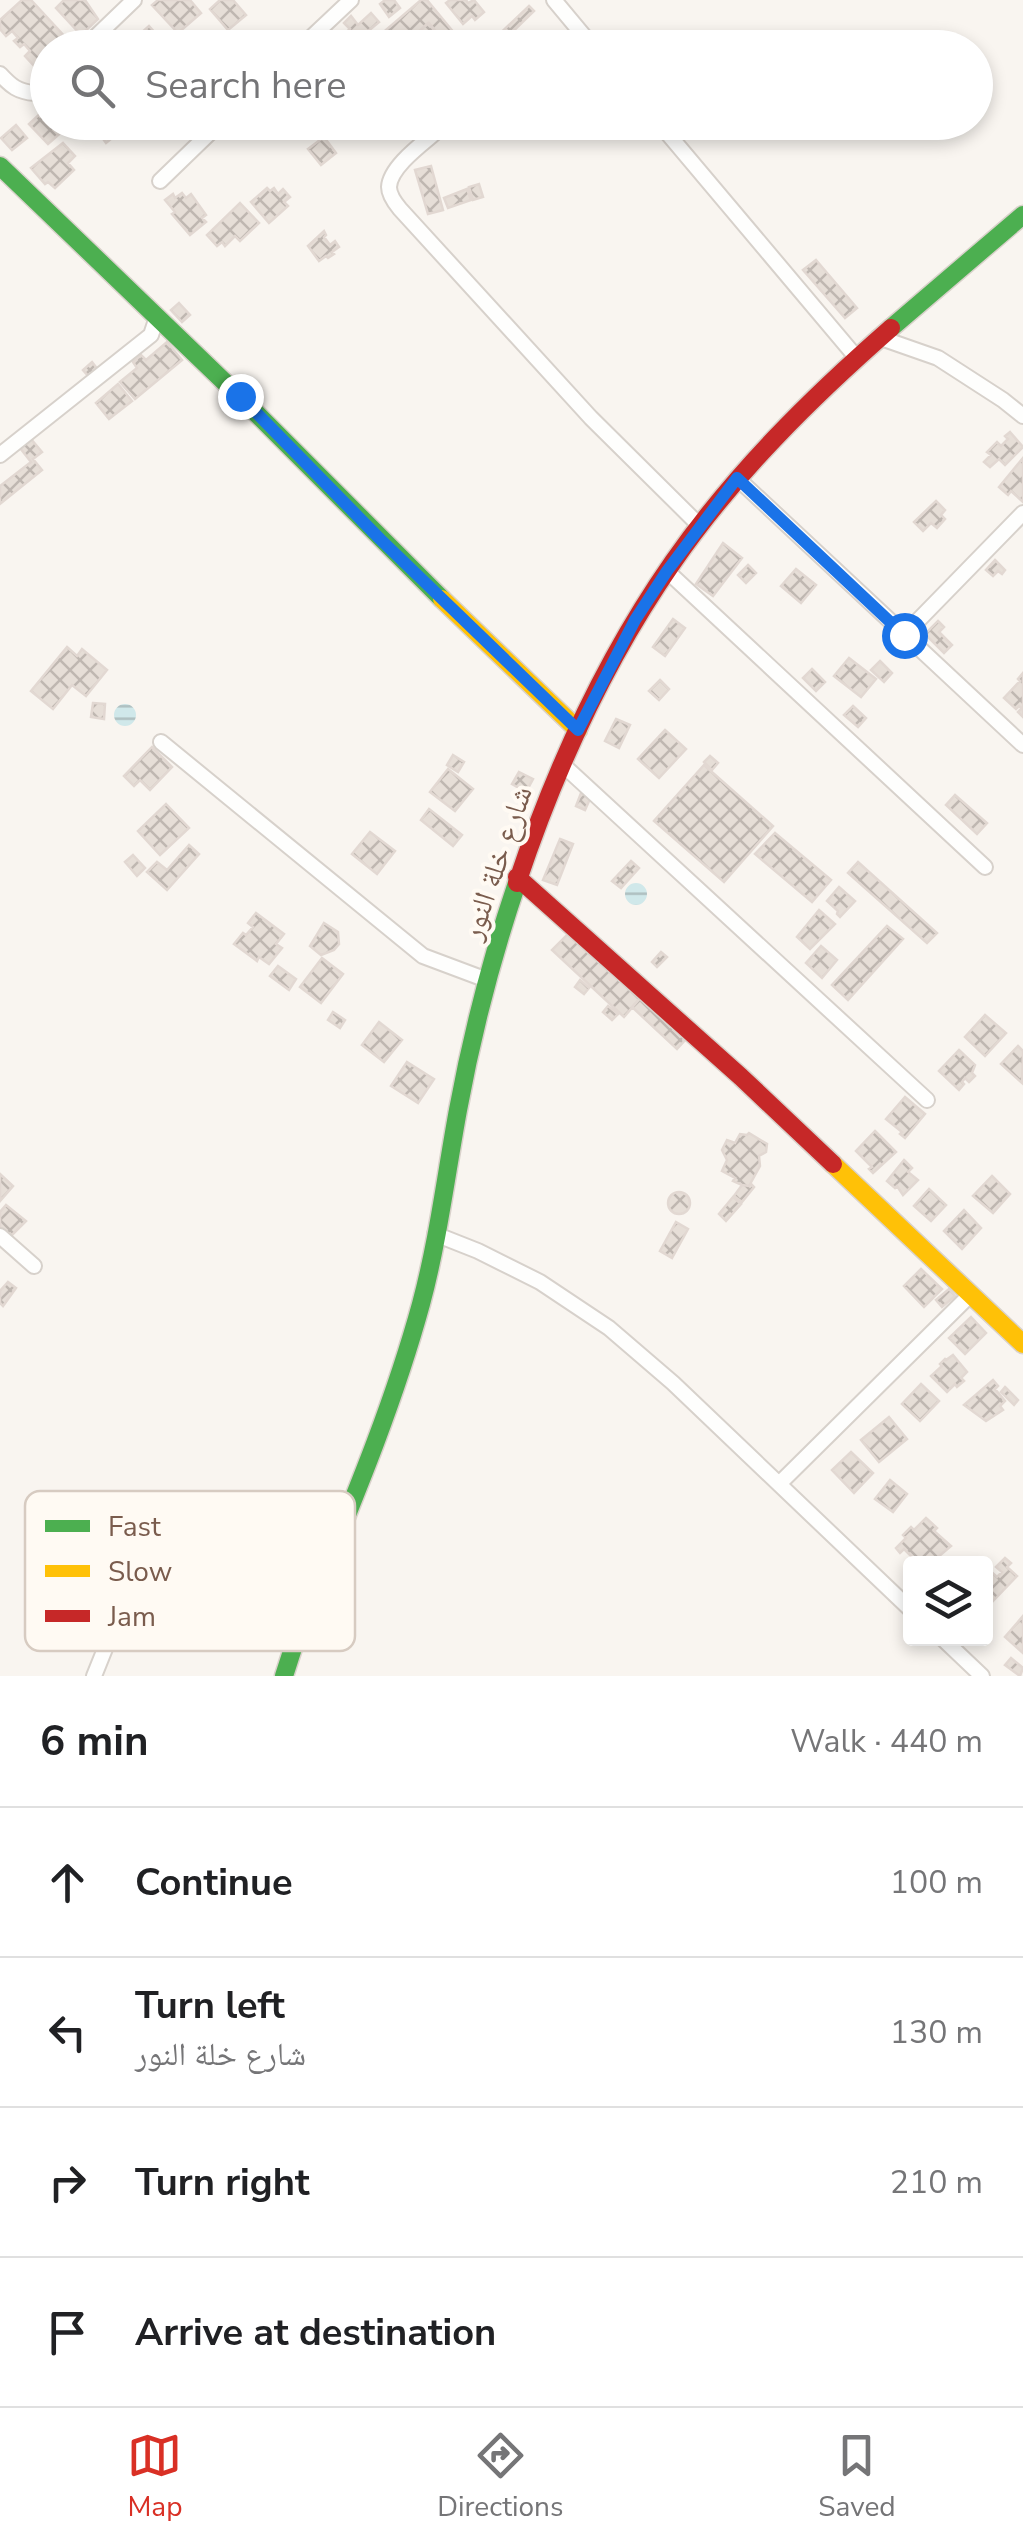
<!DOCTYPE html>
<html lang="en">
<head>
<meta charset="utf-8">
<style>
  :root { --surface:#fff; --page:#f2f2f2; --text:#202124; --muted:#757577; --line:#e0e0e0; --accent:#d93025 }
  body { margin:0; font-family:"Nunito Sans","Noto Naskh Arabic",sans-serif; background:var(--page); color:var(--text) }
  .controls { position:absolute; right:30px; bottom:30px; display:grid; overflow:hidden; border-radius:10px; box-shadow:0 5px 15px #0003 }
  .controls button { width:90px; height:90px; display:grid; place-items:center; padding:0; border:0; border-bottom:2px solid var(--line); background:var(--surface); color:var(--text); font:50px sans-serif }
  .stop { position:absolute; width:30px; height:30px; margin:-22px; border:8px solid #1a73e8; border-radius:50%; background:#fff }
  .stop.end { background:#1a73e8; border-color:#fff; box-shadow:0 2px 10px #0008 }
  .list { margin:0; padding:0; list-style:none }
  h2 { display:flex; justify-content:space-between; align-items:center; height:130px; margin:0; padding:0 40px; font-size:42px }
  h2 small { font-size:32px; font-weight:400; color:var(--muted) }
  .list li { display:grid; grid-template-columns:65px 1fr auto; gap:30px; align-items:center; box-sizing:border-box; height:150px; padding:0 40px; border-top:2px solid var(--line) }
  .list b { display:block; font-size:38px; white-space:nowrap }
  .list p { margin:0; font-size:32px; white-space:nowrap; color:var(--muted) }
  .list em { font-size:32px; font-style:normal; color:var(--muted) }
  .icon { flex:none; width:55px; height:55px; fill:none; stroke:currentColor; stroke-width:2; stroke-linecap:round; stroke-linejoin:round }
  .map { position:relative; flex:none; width:1023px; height:1676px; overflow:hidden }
  .search { position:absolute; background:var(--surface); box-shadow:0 5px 15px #0003; left:30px; right:30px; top:30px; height:110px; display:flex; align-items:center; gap:25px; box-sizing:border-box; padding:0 35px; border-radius:55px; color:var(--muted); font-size:38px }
  .sheet { height:730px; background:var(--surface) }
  nav { display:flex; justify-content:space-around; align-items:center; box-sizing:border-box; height:140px; border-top:2px solid var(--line); background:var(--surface); font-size:28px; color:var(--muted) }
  nav a { display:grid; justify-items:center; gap:5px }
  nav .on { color:var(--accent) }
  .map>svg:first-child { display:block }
</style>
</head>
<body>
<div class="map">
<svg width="1023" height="1676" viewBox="0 0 1023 1676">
  <defs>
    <pattern id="water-rules" width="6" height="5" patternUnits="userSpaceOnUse" patternTransform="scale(2.5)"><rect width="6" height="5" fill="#d0e8ea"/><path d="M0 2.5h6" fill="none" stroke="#aebfc0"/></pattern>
    <pattern id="building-cross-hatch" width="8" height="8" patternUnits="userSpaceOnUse" patternTransform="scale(2.5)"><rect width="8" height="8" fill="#e6ded7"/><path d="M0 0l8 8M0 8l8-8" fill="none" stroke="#bfb7b1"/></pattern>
  </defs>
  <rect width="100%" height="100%" fill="#f9f5f0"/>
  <!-- water -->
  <path fill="url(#water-rules)" d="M114 715a11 11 0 1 1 22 0a11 11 0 1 1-22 0Z
    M625 894a11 11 0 1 1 22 0a11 11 0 1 1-22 0Z"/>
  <!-- building -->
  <path fill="url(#building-cross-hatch)" stroke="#e2d8d2" stroke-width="2.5" d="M22 0H31L67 39 58 48H48V57L36 68 25 56 30 51 24 44 20 47 14 41 18 38 12 31 6 36 0 29V20Z
    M64 0H85L98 19 81 35 56 8Z
    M158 0H190L201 13 178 33 152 5Z
    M233 0 246 15 228 30 210 9 220 0Z
    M385 0H394L400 8 389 17 380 4Z
    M421 0H427L464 45 461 48H450L429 23 407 41 412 48H388L379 36Z
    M450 0H466L468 3 474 0 484 12 475 20 472 16 463 24 446 3Z
    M529 6 534 11 496 48 491 42Z
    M371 13 379 22 367 32 380 48H356L344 34 350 29 344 23 351 16 358 25Z
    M428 23 449 48H413L408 41Z
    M149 26 165 44 161 48H124Z
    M340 32 350 45 347 48H340L332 38Z
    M189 33 202 48H178L176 45Z
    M45 109 48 112V122H57L64 130 48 144 29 124Z
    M16 125 27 138 12 150 1 138Z
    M112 127 117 134 106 143 101 136Z
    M324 137 336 153 321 165 308 149Z
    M63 143 75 156 68 163 74 170 55 188 48 182 45 184 31 168Z
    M431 166 443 210 428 214 415 170Z
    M479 184 483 197 473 200 469 187Z
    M267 188 270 191 274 188 278 194 283 189 290 197 284 202 288 206 269 223 251 202Z
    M467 189 471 200 448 208 444 198Z
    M182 193 186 198 191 194 206 215 202 218 206 222 190 235 172 214 175 212 165 200 173 194 175 198Z
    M240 203 259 223 240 241 235 236 225 246 222 242 217 246 207 235Z
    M324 231 326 235 324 237 330 245 335 241 339 247 332 252 334 254 328 258 326 256 319 261 308 246Z
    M816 260 857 308 845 318 803 270Z
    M179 303 190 315 182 322 171 310Z
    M167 342 182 360 135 399 120 382 137 368 133 362 141 355 146 360Z
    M92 362 99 371 90 378 83 370Z
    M118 384 132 401 109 419 96 403Z
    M1010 432 1023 447 1005 465 999 459 990 467 984 462 991 455 987 452 997 442 1001 446 1008 439 1005 436Z
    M31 439 42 452 33 459 42 470 0 504V486L31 462 20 448Z
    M1023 458V502L1011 491 1008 495 999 487Z
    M936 501 945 510 941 515 945 519 937 528 931 523 923 531 914 522Z
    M723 543 742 558 713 596 696 584Z
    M995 560 1005 570 1002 574 998 571 993 576 986 570Z
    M748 565 756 573 746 583 738 575Z
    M796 569 816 585 801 603 781 586Z
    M673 619 685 628 665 656 653 647Z
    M938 621 944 627 939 632 952 645 944 653 925 634Z
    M67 647 77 656 82 649 107 670 86 696 72 685 53 709 31 691Z
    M849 658 876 679 861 697 834 676Z
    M880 661 892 673 884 682 871 670Z
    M812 669 825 682 816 691 803 678Z
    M1023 673V717L1018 712 1022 708 1019 706 1016 709 1004 698 1020 681 1018 679Z
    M660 680 669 689 659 700 649 691Z
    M93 703 105 704 104 719 91 717Z
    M853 706 866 718 858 727 844 715Z
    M616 719 630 725 619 748 605 741Z
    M665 730 686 749 659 778 638 759Z
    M152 747 172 767 150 790 140 780 134 786 124 776Z
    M453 755 464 762 458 772 447 765Z
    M710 756 718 763 712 770 704 762Z
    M704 765 773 826 724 882 654 821Z
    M448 769 473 789 455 811 430 792Z
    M519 772 533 779 526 792 512 784Z
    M583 788 593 792 585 810 576 806Z
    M955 795 987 823 977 834 946 805Z
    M166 804 189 828 160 855 138 831Z
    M429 809 462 835 453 846 421 820Z
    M370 832 395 851 377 874 352 854Z
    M775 833 831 880 812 902 755 854Z
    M560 839 573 844 557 885 543 880Z
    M189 845 199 854 167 890 147 872 157 862 167 870Z
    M133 855 145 868 137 876 125 862Z
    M631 861 639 868 621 888 612 881Z
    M858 862 937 933 927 943 848 873Z
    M839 887 855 901 840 917 837 914 838 911 827 901Z
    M819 910 835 924 810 949 797 937Z
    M256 913 284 934 276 944 282 948 269 964 259 957 257 961 234 944 243 933 246 935 253 927 248 923Z
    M324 923 338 932 339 944 334 950 321 955 310 946Z
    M887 926 903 939 848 1000 832 985Z
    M570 932 641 997 624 1017 552 950Z
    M821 946 837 960 822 978 806 963Z
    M661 952 667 957 657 967 652 962Z
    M322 958 343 974 321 1003 300 987Z
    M278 966 296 979 289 990 270 976Z
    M580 980 589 988 584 994 575 987Z
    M641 997 686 1039 677 1049 632 1007Z
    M608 1006 618 1014 612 1020 603 1012Z
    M333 1012 345 1020 340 1028 328 1020Z
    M985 1015 1006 1033 985 1056 965 1037Z
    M379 1022 402 1040 384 1062 362 1045Z
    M1018 1046 1023 1051 1022 1083 1001 1064Z
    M959 1050 975 1065 972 1073 975 1076 969 1082 965 1078 962 1082 964 1084 959 1090 939 1071Z
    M407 1062 434 1079 418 1103 391 1086Z
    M905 1097 925 1114 905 1138 900 1134 902 1132 886 1119Z
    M875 1131 896 1152 873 1173 869 1169 872 1167 856 1151Z
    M749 1133 767 1144 766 1152 759 1156 760 1166 749 1186 742 1185 733 1181 735 1178 722 1171 727 1160 722 1150 727 1140 735 1143 740 1134 747 1135Z
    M904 1160 912 1168 908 1172 918 1180 903 1195 897 1186 895 1188 887 1181Z
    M0 1174 13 1186 0 1201Z
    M992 1176 1010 1194 993 1213 973 1196Z
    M751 1184 754 1187 742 1202 734 1196 742 1185 749 1186Z
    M929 1189 946 1205 931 1221 914 1206Z
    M668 1203a11 11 0 1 1 22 0a11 11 0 1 1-22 0Z
    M733 1197 741 1204 726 1221 719 1214Z
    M6 1205 26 1221 10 1237 0 1228V1212Z
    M964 1210 981 1228 962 1249 944 1231Z
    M676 1222 688 1229 672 1258 660 1251Z
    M921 1269 942 1289 924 1307 904 1286Z
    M8 1282 16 1288 3 1306 0 1303V1291Z
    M949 1289 955 1296 942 1307 936 1300Z
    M971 1317 986 1333 965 1354 949 1338Z
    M953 1355 967 1372 961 1378 964 1381 957 1387 955 1384 947 1392 931 1376 942 1366 940 1364 945 1359 946 1360Z
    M993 1380 998 1386 995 1389 1005 1401 1000 1406 1003 1410 986 1421 964 1405Z
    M921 1384 939 1401 920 1421 902 1404Z
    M1005 1387 1018 1400 1014 1405 1001 1392Z
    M889 1417 907 1439 879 1462 861 1440Z
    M851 1452 873 1473 854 1493 832 1470Z
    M890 1480 907 1494 893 1512 875 1499Z
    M926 1518 937 1528 934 1531 951 1546 931 1563 926 1558 919 1564 904 1549 900 1553 896 1548 906 1538 903 1535 911 1527 914 1530Z
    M1005 1558 1011 1563 1007 1567 1017 1576 993 1601 986 1594V1567L997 1577 1002 1572 996 1567Z
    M1023 1616V1653L1005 1637Z
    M1011 1658 1023 1668 1020 1676 1005 1665Z"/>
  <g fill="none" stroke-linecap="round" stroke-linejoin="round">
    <defs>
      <path id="street" d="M554 0 594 48
        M84 48 134 0
        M300 48 351 0
        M0 74C11 86 18 92 35 93L48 82
        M658 122 856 357
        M436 132C422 144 390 167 389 187 389 195 395 203 400 209L591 418 700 526
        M160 181 221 122
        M878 337 938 358 1003 400 1023 416
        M0 455 151 335 157 317
        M737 478 1023 745
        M667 571 985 867
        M904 635 1023 513
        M161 742 423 956 487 980
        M562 764 927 1100
        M435 1234 478 1251 540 1282 609 1328 673 1383 910 1609
        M0 1236 34 1266
        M780 1483 970 1295
        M942 1638 982 1676
        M94 1676 121 1609 128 1602 140 1599 294 1645"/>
      <path id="fast" d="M0 166 239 396 442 599
        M891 328 1023 215
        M284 1676 294 1645C339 1533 389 1421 421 1304 438 1241 446 1175 458 1110 472 1034 492 957 517 883"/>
      <path id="slow" d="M442 599 578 730
        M833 1164 1023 1344"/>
      <path id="jam" d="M517 877 741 1077 833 1164
        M517 883C555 769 604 661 673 562 734 474 811 398 891 328"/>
    </defs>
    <!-- street casing -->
    <use href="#street" stroke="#d7d1cb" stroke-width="18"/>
    <!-- fast casing -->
    <use href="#fast" stroke="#d9d2cb" stroke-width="21"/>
    <!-- slow casing -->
    <use href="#slow" stroke="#d9d2cb" stroke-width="21"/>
    <!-- jam casing -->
    <use href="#jam" stroke="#d9d2cb" stroke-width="21"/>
    <!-- street -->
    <use href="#street" stroke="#fefefd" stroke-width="14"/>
    <!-- fast -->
    <use href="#fast" stroke="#4caf50" stroke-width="18"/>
    <!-- slow -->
    <use href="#slow" stroke="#ffc107" stroke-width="18"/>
    <!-- jam -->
    <use href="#jam" stroke="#c62828" stroke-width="18"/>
  </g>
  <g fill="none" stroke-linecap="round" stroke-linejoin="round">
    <!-- route -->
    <path stroke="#1a73e8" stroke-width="12" d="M240 396 380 539 578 730 635 620 667 571 737 478 904 635"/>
  </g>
  <g text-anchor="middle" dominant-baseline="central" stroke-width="8" stroke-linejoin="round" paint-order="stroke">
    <!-- street labels -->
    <g font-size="30" fill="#7a5c4d" stroke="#fffaf3">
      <text transform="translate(497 863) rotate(-71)">شارع خلة النور</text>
    </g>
  </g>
  <!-- legend -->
  <rect x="25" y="1491" width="330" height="160" rx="15" fill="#fffaf3" stroke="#d7cbc1" stroke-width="2.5"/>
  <rect x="45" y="1520" width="45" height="12" fill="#4caf50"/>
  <rect x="45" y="1565" width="45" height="12" fill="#ffc107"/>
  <rect x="45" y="1610" width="45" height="12" fill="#c62828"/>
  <g font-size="28" fill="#7a5c4d">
    <text x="108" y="1536">Fast</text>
    <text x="108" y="1581">Slow</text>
    <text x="108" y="1626">Jam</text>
  </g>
</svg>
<div class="controls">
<button><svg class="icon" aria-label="layers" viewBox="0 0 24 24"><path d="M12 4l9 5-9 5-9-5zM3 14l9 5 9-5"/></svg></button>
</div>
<div class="stop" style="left:904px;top:635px"></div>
<div class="stop end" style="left:240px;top:396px"></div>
<div class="search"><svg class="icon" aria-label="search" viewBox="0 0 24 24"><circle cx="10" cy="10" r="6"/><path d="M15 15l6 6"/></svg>Search here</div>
</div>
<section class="sheet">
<h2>6 min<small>Walk · 440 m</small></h2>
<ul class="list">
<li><svg class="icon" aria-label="ahead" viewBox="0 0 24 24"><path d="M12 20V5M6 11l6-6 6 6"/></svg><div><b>Continue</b></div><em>100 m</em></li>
<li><svg class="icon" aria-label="left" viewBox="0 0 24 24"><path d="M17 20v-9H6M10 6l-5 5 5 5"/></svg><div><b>Turn left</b><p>شارع خلة النور</p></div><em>130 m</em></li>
<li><svg class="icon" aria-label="right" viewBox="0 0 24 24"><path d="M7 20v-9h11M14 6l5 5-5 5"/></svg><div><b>Turn right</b></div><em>210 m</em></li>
<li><svg class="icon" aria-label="arrive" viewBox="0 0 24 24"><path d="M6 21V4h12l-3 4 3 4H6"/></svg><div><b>Arrive at destination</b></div></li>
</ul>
</section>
<nav>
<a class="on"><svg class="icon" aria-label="map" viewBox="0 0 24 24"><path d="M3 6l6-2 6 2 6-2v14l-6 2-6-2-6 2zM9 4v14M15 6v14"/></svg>Map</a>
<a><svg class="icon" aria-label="directions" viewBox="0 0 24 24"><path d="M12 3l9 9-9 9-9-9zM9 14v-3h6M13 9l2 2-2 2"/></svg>Directions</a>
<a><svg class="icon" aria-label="saved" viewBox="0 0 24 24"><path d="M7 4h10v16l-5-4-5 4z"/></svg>Saved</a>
</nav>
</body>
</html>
